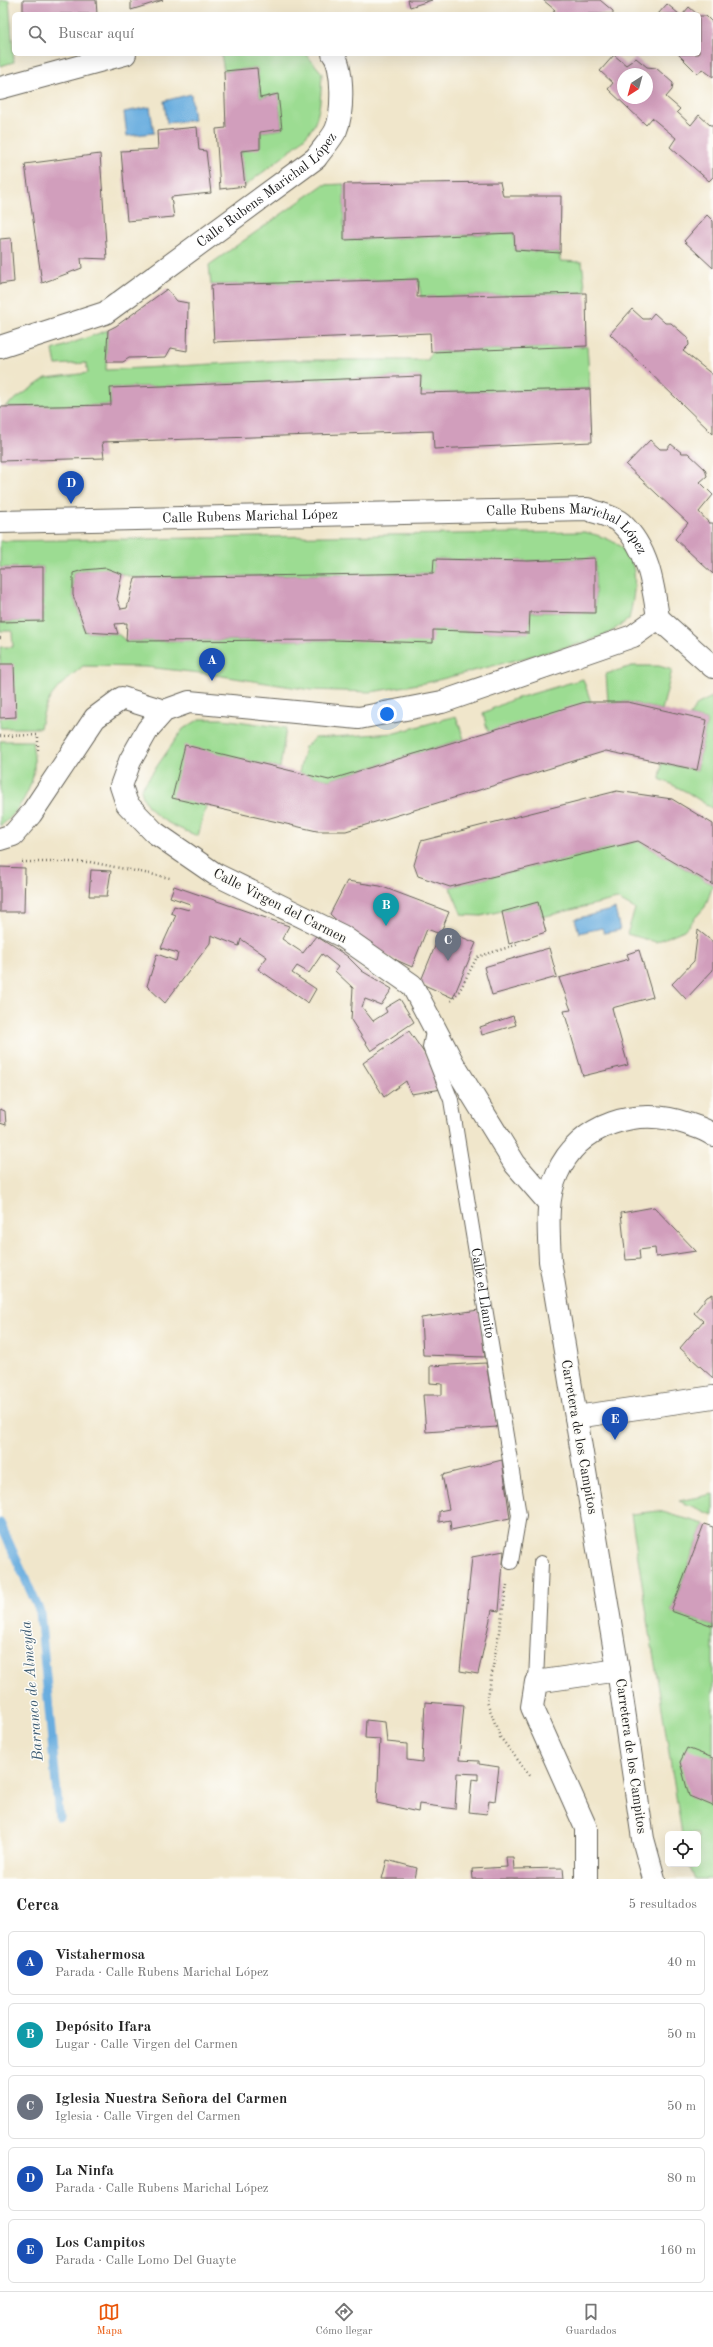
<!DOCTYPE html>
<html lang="es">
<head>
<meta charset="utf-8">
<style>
  :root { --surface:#fff; --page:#f2f2f2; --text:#222; --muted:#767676; --line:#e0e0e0; --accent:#ea580c }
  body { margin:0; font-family:"Old Standard TT",serif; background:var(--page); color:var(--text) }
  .controls { position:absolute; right:12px; bottom:12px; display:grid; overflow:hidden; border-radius:6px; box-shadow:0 4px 16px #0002 }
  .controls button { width:36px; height:36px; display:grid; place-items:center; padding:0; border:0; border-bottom:1px solid var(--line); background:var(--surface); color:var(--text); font:20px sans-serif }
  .compass { position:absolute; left:617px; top:68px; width:36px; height:36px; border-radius:50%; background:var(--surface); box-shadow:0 4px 16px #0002; rotate:216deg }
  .you { position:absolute; left:387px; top:714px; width:14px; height:14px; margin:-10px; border:3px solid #fff; border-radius:50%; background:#1a73e8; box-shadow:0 0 0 6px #1a73e833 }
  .badge { display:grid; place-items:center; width:26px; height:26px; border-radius:50%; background:var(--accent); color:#fff; font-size:13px; font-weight:700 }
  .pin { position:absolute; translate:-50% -33px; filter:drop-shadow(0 1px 2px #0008) }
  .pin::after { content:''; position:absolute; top:21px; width:14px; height:12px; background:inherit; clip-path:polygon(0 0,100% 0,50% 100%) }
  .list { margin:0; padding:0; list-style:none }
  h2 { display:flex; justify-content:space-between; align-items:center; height:52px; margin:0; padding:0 16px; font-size:17px }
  h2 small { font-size:13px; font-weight:400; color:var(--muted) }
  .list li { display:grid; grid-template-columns:26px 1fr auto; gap:12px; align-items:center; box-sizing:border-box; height:64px; margin:0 8px 8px; padding:0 8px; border:1px solid var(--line); border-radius:6px }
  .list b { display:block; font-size:15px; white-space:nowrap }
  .list p { margin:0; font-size:13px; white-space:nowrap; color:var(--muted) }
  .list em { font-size:13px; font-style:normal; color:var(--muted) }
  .icon { flex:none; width:22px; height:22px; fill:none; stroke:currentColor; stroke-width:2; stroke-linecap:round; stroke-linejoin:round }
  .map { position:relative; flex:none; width:713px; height:1879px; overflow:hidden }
  .search { position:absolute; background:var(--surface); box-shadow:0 4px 16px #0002; left:12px; right:12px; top:12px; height:44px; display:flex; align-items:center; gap:10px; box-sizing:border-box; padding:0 14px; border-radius:6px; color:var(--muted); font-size:15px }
  .sheet { height:412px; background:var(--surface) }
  nav { display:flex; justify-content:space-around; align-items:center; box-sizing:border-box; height:56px; border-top:1px solid var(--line); background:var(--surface); font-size:11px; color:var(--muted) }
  nav a { display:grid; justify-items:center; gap:2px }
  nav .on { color:var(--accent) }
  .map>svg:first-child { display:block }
</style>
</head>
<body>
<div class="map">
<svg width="713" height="1879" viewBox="0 0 713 1879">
  <rect width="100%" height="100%" fill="#fdfcf7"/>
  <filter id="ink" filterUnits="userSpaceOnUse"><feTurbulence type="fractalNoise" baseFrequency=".025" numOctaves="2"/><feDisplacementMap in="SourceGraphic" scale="8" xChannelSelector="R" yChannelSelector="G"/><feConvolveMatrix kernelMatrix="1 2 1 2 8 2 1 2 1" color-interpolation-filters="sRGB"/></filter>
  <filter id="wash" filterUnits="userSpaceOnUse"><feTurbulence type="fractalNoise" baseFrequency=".012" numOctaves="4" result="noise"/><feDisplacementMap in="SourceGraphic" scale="16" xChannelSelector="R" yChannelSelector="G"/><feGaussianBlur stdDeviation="0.9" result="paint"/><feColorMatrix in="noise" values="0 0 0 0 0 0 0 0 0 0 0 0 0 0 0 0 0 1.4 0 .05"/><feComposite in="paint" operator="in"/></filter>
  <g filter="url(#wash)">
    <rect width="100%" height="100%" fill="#f0e6cb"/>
    <!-- green -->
    <path fill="#9cdc92" stroke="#5c7c57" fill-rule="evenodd" d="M0 0H9L14 62 0 66Z
      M221 54H306L322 73C321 89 321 110 314 125 305 143 261 173 245 186L241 151 260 148V132L282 129 278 94 260 98 257 68 224 71Z
      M344 184V240L514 233 515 250 560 253V261L582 262 586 293 421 297 418 279 211 285 209 265 323 185Z
      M108 330 106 370 285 360H428L431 352 587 346 590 389 420 393 421 376 111 388V405L4 407 46 378 88 373 86 363 56 365 53 350Z
      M584 532C639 543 640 570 629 619L611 632 590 641 430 682 371 692 311 690 209 674 146 667 83 666C58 687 46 694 40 728H0V647H13L12 631H0V622L43 621V567L0 568V541ZM595 558V613L530 612 528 633 433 630 332 640 126 641 118 634 86 632 73 595V573C96 565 113 571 135 578L433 573 434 559 528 561Z
      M632 666H659L672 670 662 710 628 702H608L606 674Z
      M583 679 591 702 488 732 483 713 511 700Z
      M712 697 713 698V809L687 792 660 779 662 763 697 770 707 720 689 716 698 704Z
      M456 716 464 739 329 780 299 773 305 747 315 738 395 733Z
      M200 719H223L286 728 280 768 185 746 206 806 198 836C175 827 145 816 141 789L183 729Z
      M0 741H32C33 749 35 760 34 769 33 788 16 816 0 826Z
      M638 841 713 885 705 907 684 930 656 942 627 934 635 909 617 899 542 917 538 902 481 916 462 915 450 887Z
      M713 1494V1515L679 1501Z
      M659 1511 704 1524 671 1611 713 1626V1879H695L689 1864H698V1834H682L631 1514Z"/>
    <!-- water -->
    <path fill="#69addf" stroke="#42647e" d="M191 94 194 120 167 123 164 101Z
      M150 107 154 133 127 136 124 112Z
      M615 909 620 930 604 933 602 928 579 933 575 919Z"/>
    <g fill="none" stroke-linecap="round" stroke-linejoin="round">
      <!-- stream -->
      <path stroke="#69addf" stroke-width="9" d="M0 1523 40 1612 59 1817"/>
    </g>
    <g id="blocks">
      <!-- building -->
      <path fill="#d19ebc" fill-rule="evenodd" d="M23 0H96L97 14H23Z
        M131 0H163L131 10Z
        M408 0H432L410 7Z
        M543 0H600L613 11V14H552L555 10Z
        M667 4 679 14H658Z
        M689 7 697 14H683Z
        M699 16H706L713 23V77L702 69 698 74 678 54H699Z
        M614 55 626 65 636 58 647 67 656 68 673 83 672 90 666 97 680 109 677 112 691 125 699 115 710 125H713V177L709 181 670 147 676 138 652 118 646 125 608 89 613 83 600 71ZM623 74H647V98H623Z
        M257 68 260 98 278 94 282 129 260 132V149L241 151 245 186 220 189 216 129 226 128 224 71Z
        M197 127 199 150 206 151 211 193 171 197 174 217 127 221 121 151 158 149 157 131Z
        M100 154 107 259 81 258 82 268 42 283 25 164Z
        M500 182 503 196H561L560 253 515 250 514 233 344 240V184Z
        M707 215 713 221V268L684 241Z
        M11 238 14 282 0 284V239Z
        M418 279 417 297 586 293 587 346 431 352 430 333 214 342 211 285Z
        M167 289 177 301 188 303 187 351 171 348 166 357 129 358 123 362H106L108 330 116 326Z
        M632 309 643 319H649L654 313 665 323H671L688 338 689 345 683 351 713 375V434L610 334Z
        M421 376 420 393 590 389 592 442 434 449 433 431 102 442 104 458 0 461V407L111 405 110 388Z
        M650 440 660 449H667L671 444 682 453H688L705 469 707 476 700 482 713 495 699 512 709 523H713V574L675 539 688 523 626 465Z
        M595 558V613L530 612 529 633 433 630V643L332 640 126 641 127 623 115 624 118 634 86 632 73 595V573L83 570 106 568 122 574 117 599 121 609 127 608 135 578 433 573 434 559 528 561Z
        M43 567V621L0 622V568Z
        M0 664H14L16 717 0 718Z
        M585 702H628L707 720 697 770 606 751 346 831H317L172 798 185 745 329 780Z
        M617 791 672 799 713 824V885L638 841 450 887 418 876 414 865 421 841Z
        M0 867 25 868 24 912H0Z
        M91 870 111 871 107 896H89Z
        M347 881 380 886 449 912 442 929 476 943 453 998 420 983 440 934 427 929 412 967 385 955 355 938 330 914Z
        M174 886 289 926 282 939 303 953 316 936 347 956 362 971 392 989 381 1005 365 999 362 1007 373 1021 387 1012 385 1008 400 999 414 1022 371 1051 351 1020 353 988 335 971 338 967 322 954 309 973 297 966 292 973 316 989 308 1003 258 969 267 957 241 939 239 946 211 935 210 943 165 1003 147 986 157 954 176 961 178 953 161 948 176 915 171 913 174 906 189 910 190 904 170 897Z
        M538 902 546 932 509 944 502 912Z
        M698 930 713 942V970L686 999 672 984 694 961Z
        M549 948 557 977 492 995 484 967Z
        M639 950 653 997 612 1008 628 1065 583 1076 564 1011 571 1010 559 978 629 959 627 954Z
        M513 1016 516 1025 482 1035 480 1027Z
        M409 1031 429 1060 442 1089 411 1094 406 1081 384 1097 363 1063Z
        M0 1109 5 1111 6 1125 0 1123Z
        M654 1207 696 1251 656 1257 655 1248 639 1250 640 1259 626 1260 621 1213Z
        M713 1294V1378L680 1348 703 1321 694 1313 707 1297Z
        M479 1310 485 1357 423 1355 421 1318Z
        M486 1363 497 1427 426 1432 423 1395H442V1384L430 1383V1366Z
        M502 1460 510 1518 451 1530 450 1520 439 1522V1511L449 1509 442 1475Z
        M704 1524 713 1527V1626L671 1611Z
        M504 1551 499 1611 492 1610 478 1674 460 1671 472 1557Z
        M425 1702 464 1705 459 1760 479 1761V1764L499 1767 495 1801 489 1800 487 1814 469 1812 472 1779 478 1780V1774L457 1773 455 1809 419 1804 418 1812 377 1803 380 1739 365 1738 366 1720 385 1722 387 1742 407 1744V1760L422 1762Z
        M687 1748 713 1758V1806L689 1796 680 1762Z
        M506 1857H513L514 1869 563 1868 564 1879H473L472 1869 507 1867Z
        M387 1860 417 1868 415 1879H382Z"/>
    </g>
  </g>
  <g filter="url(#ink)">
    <use href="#blocks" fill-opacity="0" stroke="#666359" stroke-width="1"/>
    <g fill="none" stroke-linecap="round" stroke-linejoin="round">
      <defs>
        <g id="service">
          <path id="s1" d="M434 1027 430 1047 451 1100 519 1515 511 1562"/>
          <path d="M536 1682 541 1563"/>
        </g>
        <g id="minor">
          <path d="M0 88 125 54"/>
          <path id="s2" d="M0 347 105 313 316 158C322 149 331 140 336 130 343 114 344 67 333 54"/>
          <path id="s3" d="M0 522 587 509C597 513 613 516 621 523 648 548 653 583 658 618"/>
          <path d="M658 618 713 667"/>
          <path d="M0 839 13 835 31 814 95 718 122 698 164 711"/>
          <path d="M549 1203 515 1164 454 1065 412 985 342 936 215 874 154 832 127 804 121 786 130 761 148 729 164 711 189 702 359 718 442 702 633 636 658 618"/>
          <path d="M576 1417 713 1397"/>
          <path d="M586 1879V1828L532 1707 536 1682 618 1670"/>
        </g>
        <path id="secondary" d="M654 1879 643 1839 618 1670 550 1261C549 1232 545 1201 557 1174 579 1123 638 1106 688 1124 697 1127 705 1129 713 1135"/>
      </defs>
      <!-- service casing -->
      <use href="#service" stroke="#666359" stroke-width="16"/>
      <!-- minor casing -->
      <use href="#minor" stroke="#666359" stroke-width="24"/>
      <!-- secondary casing -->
      <use href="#secondary" stroke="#666359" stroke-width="24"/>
      <!-- path -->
      <path stroke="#666359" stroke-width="2.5" stroke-dasharray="1 3" stroke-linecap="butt" d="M0 638H4
        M0 736 38 735V752
        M22 862H90L170 878
        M451 1001 460 990 477 957 519 944
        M507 1585 487 1702 500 1737 531 1777"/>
      <!-- service -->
      <use href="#service" stroke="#fff" stroke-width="14"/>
      <!-- minor -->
      <use href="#minor" stroke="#fff" stroke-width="22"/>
      <!-- secondary -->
      <use href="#secondary" stroke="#fff" stroke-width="22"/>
    </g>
  </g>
  <g text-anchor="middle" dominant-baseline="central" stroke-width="3" stroke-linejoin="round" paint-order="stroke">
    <!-- street labels -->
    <g font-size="14" fill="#1c1c1c" stroke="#fdfcf7">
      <text stroke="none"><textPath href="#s2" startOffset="314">Calle Rubens Marichal López</textPath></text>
      <text stroke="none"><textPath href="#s3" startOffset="250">Calle Rubens Marichal López</textPath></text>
      <text stroke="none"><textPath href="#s3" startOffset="574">Calle Rubens Marichal López</textPath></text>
      <text transform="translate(280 906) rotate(27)">Calle Virgen del Carmen</text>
      <text stroke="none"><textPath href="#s1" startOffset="273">Calle el Llanito</textPath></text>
      <text transform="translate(579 1437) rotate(80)">Carretera de los Campitos</text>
      <text transform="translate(631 1756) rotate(82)">Carretera de los Campitos</text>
    </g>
    <!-- water labels -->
    <g font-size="15" font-style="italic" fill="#3f5d74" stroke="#fdfcf7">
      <text transform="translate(33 1691) rotate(-95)">Barranco de Almeyda</text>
    </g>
  </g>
</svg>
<div class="controls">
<button><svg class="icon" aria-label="locate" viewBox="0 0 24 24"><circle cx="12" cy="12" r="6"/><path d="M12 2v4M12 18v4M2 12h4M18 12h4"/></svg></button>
</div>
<svg class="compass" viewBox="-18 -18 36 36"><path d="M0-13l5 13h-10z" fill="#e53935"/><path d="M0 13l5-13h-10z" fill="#767676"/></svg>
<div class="you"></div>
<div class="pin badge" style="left:212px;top:681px;background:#1a4fb4">A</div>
<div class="pin badge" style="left:386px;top:926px;background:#0f9aa8">B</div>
<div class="pin badge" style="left:448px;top:961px;background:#6b7280">C</div>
<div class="pin badge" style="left:71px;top:504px;background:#1a4fb4">D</div>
<div class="pin badge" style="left:615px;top:1440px;background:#1a4fb4">E</div>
<div class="search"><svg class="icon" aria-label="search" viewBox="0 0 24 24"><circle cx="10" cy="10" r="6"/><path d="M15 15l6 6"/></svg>Buscar aquí</div>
</div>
<section class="sheet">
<h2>Cerca<small>5 resultados</small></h2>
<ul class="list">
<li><span class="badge" style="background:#1a4fb4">A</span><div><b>Vistahermosa</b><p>Parada · Calle Rubens Marichal López</p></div><em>40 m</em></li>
<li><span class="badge" style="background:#0f9aa8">B</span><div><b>Depósito Ifara</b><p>Lugar · Calle Virgen del Carmen</p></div><em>50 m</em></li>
<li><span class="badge" style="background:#6b7280">C</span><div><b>Iglesia Nuestra Señora del Carmen</b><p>Iglesia · Calle Virgen del Carmen</p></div><em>50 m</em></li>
<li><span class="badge" style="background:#1a4fb4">D</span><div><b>La Ninfa</b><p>Parada · Calle Rubens Marichal López</p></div><em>80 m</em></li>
<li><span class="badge" style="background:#1a4fb4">E</span><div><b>Los Campitos</b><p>Parada · Calle Lomo Del Guayte</p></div><em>160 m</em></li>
</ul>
</section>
<nav>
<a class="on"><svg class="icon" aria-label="map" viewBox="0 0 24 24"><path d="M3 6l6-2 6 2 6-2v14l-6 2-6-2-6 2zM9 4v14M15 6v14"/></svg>Mapa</a>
<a><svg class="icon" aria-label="directions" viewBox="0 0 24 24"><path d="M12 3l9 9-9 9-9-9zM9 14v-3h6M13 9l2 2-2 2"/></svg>Cómo llegar</a>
<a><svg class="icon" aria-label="saved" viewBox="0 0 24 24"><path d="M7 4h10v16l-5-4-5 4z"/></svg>Guardados</a>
</nav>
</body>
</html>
